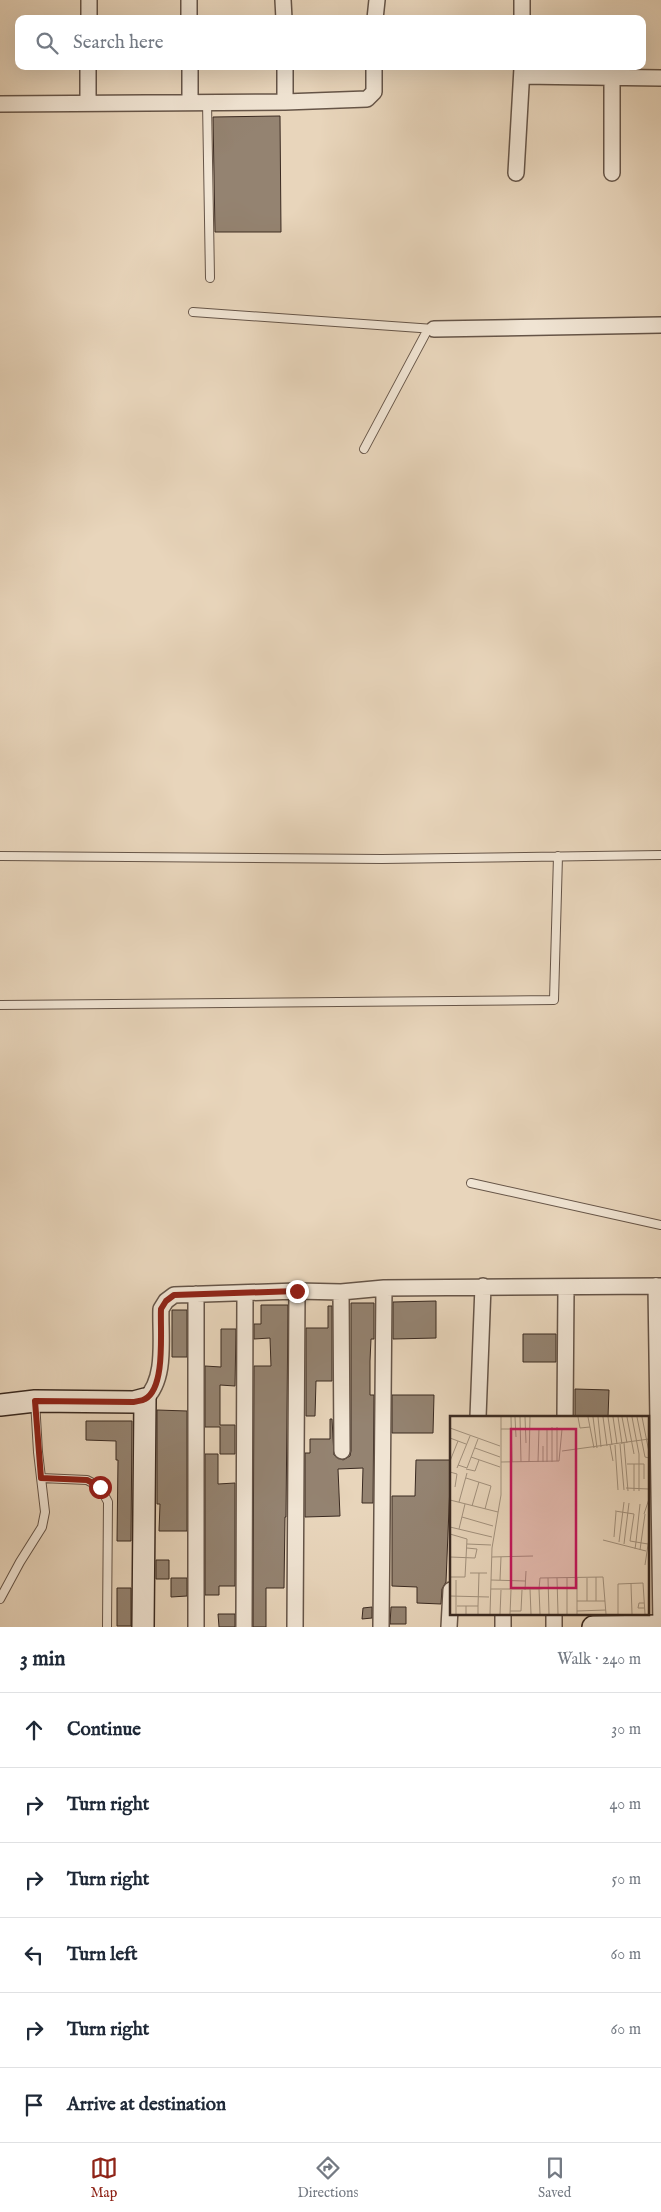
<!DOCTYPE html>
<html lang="en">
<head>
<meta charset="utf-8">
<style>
  :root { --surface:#fff; --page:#f6f6f7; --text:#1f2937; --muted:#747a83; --line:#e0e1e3; --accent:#8f2418 }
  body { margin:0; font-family:"IM FELL English",serif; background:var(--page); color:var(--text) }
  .stop { position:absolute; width:15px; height:15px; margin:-11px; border:4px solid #8f2418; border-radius:50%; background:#fff }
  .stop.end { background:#8f2418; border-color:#fff; box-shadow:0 1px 5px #0008 }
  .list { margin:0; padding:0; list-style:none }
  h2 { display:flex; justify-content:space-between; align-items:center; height:65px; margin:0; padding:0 20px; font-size:21px }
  h2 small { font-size:16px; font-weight:400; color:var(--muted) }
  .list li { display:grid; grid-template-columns:32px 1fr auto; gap:15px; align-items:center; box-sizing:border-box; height:75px; padding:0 20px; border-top:1px solid var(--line) }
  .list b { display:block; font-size:19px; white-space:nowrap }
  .list em { font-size:16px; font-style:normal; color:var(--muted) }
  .icon { flex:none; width:28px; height:28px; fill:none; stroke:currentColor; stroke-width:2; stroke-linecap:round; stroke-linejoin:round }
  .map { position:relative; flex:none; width:661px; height:1627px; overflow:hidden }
  .search { position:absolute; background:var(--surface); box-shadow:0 5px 20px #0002; left:15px; right:15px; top:15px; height:55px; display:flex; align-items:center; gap:12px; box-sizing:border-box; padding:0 18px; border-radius:10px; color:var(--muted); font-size:19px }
  .sheet { height:515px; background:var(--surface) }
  nav { display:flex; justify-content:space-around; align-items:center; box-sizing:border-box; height:70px; border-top:1px solid var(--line); background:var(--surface); font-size:14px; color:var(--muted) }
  nav a { display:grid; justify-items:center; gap:2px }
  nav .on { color:var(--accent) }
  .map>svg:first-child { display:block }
</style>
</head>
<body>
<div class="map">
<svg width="661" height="1627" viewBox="0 0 661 1627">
  <rect width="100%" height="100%" fill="#e8d5bb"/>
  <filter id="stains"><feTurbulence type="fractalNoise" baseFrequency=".004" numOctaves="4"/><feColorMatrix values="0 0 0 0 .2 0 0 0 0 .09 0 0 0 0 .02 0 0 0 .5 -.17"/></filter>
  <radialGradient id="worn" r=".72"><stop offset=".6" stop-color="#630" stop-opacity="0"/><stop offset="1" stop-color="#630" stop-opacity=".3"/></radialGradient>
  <!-- building -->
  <path fill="#948371" stroke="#3a2a21" d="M280 116 281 232H215L213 117Z
    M436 1301V1338L393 1339V1302Z
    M351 1303H374V1339H371L370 1361V1395H374L373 1503H362L363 1468 338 1469 340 1516 305 1517V1453H310V1439H330V1419H332L334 1455 343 1460 350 1456 351 1451Z
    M261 1305H288L286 1517H285L284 1588H266V1627H253L254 1366H271L270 1338 254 1339V1324H261Z
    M328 1306H332V1381H316L315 1416H306V1328H328Z
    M172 1310H187V1357H172Z
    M221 1329H236L235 1386 220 1385V1425H235V1454H220V1427H205V1366L221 1367Z
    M523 1334H556V1362H523Z
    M575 1389 609 1390 608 1417H575Z
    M392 1395H434L433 1433H392Z
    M157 1410 187 1411V1531H159L160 1504H157Z
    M86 1421H132L131 1541H117L118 1460H116V1441L86 1440Z
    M205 1454H218V1484L235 1483V1586H219V1595H205Z
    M416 1460H451L446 1582 442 1589 441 1604 417 1603V1587L392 1586V1496H415Z
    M156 1560H169V1579H156Z
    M171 1578H187V1596L171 1597Z
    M117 1588H131V1626H117Z
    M372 1607V1618L362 1619 363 1608Z
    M391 1607H406V1624H390Z
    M218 1614H235V1627H219Z"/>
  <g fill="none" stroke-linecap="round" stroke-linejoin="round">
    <defs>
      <path id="lane" d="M207 102 210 278
        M193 312 434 329
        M364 449 428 329
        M0 856 382 859 661 855
        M0 1005 554 1000 558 856
        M471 1183 661 1225
        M41 1478 87 1480 100 1487 108 1502 107 1627
        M0 1599 20 1562 42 1527 45 1512 38 1452 35 1401"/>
      <path id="street" d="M189 0V19
        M283 0 284 19
        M89 19V0
        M375 19 377 0
        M522 19V0
        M190 66V102
        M285 66V102
        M522 76 661 78
        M88 103V66
        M0 104 285 102 367 99 374 92V66
        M516 173 522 68
        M612 173V76
        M434 329 661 325
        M656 1286 661 1627
        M341 1292 342 1451
        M145 1399C167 1379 160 1337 161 1309L166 1301 174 1295 297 1291 341 1292 384 1288 661 1286
        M478 1417 483 1286
        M565 1417 566 1288
        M196 1627V1294
        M244 1627 245 1293
        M295 1627 297 1291
        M381 1627 384 1288
        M449 1627 451 1590
        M503 1627V1613
        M554 1627V1613"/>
      <path id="secondary" d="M0 1405 35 1401 134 1402 145 1399 143 1627
        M593 1627 661 1626"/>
    </defs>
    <!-- lane casing -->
    <use href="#lane" stroke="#665548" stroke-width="10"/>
    <!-- street casing -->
    <use href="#street" stroke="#665548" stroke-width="18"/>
    <!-- secondary casing -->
    <use href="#secondary" stroke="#3a2a21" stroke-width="24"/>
    <!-- lane -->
    <use href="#lane" stroke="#f0e4d3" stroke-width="8"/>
    <!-- street -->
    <use href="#street" stroke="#f0e4d3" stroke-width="15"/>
    <!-- secondary -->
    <use href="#secondary" stroke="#f0e4d3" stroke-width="21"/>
  </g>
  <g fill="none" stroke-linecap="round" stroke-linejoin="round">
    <!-- route -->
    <path stroke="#8f2418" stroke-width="6" d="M100 1487 87 1480 41 1478 35 1401 134 1402C137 1401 142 1401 145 1399 166 1388 160 1330 161 1309L166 1301 174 1295 297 1291"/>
  </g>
  <!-- overview -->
  <g transform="translate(450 1416)">
    <rect width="199" height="199" fill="#e8d5bb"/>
    <path fill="none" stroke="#a2917d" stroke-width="1" d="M61 1 62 46M65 1 66 21M70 1 71 46M75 1 76 27M128 1 130 12 140 11M138 1 144 32M143 1 147 32M148 1 151 31M153 1 157 30M158 1 162 29M163 1 167 28M168 1 172 28M172 1 177 27M177 1 184 38M182 1 189 38V75M187 1 195 41 199 42M192 1 199 36M0 12 50 30M51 13H112L109 45 51 46M0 22 16 28M174 27 178 75M170 28 174 74M160 29 163 45M165 29 168 74M93 30V46M25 32 50 41M112 35 199 23M21 41 50 51M0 45 8 25M107 45V11M79 46 80 1M88 46 89 12M97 46V12M102 46V11M177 48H194V63M184 48V75M8 49 17 52 28 23M7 52 20 20M16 53 25 55 29 44M0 56 7 58 5 71M16 62 41 70 35 93M176 72 199 73M0 84 48 96M9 86 17 57M190 88 186 126 198 128M22 90 29 66M165 95 184 98 180 125 186 126 185 133M194 98 199 83M12 101 43 110M0 111 42 121M9 113 15 88M0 118 17 123 15 161H0M164 121 166 96M153 124 196 135M169 126 174 86M17 128 41 129M174 128 179 87M190 134 195 98M0 141 25 142 27 133 17 132M42 141 83 140M195 149 199 122M20 157H37M146 161V185M98 162 99 198M107 162 108 198M137 162V185M6 164V198M41 164 75 165M50 164 51 141M181 168 182 198M41 173H89L90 162 153 161 156 198M80 173 81 198M75 174 76 155M0 180 39 181M127 185H155M194 187H189L188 192H194M7 190H16V198M16 190H28V198M28 190 29 157M60 195H71L72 174M127 195 156 194M40 198 42 132 51 79V1M50 198 51 174M60 198 61 174M90 198 89 173 98 172M117 198V162M127 198V162M168 198V168L193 167 195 198"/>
    <path fill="#c2185b" fill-opacity="0.15" stroke="#c2185b" stroke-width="2.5" d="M61 13H126V172H61Z"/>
    <rect width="199" height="199" fill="none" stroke="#3a2a21" stroke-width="2.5"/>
  </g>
  <rect width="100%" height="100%" filter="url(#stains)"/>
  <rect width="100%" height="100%" fill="url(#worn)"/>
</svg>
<div class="stop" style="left:100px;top:1487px"></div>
<div class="stop end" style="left:297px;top:1291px"></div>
<div class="search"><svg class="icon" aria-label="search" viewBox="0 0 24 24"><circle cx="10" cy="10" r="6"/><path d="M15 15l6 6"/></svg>Search here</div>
</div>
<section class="sheet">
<h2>3 min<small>Walk · 240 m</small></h2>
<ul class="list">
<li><svg class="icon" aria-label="ahead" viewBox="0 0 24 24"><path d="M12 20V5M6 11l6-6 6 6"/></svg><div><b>Continue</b></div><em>30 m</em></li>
<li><svg class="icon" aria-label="right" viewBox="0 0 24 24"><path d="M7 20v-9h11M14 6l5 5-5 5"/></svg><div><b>Turn right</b></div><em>40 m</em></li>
<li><svg class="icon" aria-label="right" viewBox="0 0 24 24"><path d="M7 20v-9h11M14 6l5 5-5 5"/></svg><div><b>Turn right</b></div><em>50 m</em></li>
<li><svg class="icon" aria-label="left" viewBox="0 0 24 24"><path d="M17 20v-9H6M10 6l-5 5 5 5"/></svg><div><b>Turn left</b></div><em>60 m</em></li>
<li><svg class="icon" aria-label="right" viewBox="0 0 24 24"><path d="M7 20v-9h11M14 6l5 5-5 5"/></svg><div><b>Turn right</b></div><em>60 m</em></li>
<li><svg class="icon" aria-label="arrive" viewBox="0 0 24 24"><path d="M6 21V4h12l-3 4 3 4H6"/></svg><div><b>Arrive at destination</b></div></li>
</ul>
</section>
<nav>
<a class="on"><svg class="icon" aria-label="map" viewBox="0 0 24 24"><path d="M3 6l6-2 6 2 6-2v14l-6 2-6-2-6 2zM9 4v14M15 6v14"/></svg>Map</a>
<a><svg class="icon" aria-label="directions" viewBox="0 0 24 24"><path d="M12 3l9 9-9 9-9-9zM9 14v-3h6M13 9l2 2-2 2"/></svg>Directions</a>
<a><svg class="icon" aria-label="saved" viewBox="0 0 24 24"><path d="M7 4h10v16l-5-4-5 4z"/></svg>Saved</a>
</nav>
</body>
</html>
